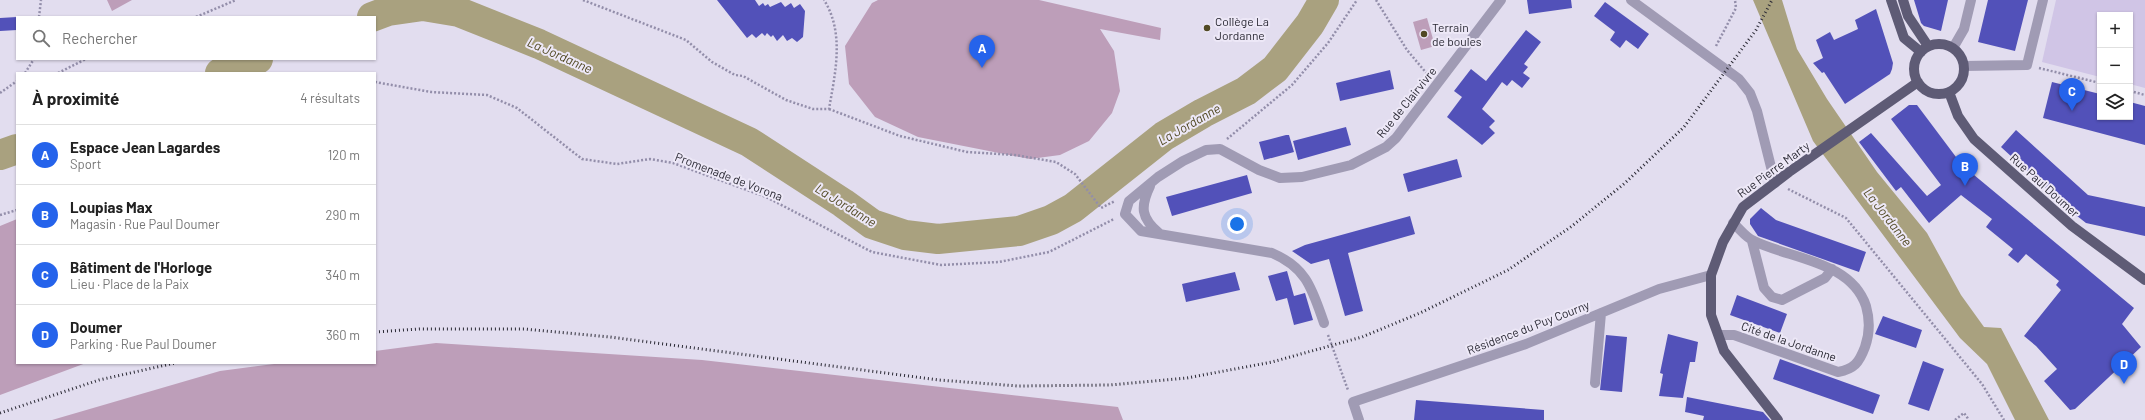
<!DOCTYPE html>
<html lang="fr">
<head>
<meta charset="utf-8">
<style>
  :root { --surface:#fff; --page:#f2f2f2; --text:#222; --muted:#767676; --line:#e0e0e0; --accent:#2563eb }
  body { margin:0; font-family:Barlow,sans-serif; background:var(--page); color:var(--text) }
  .controls { position:absolute; right:12px; top:12px; display:grid; overflow:hidden; border-radius:0px; box-shadow:0 1px 3px #0004 }
  .controls button { width:36px; height:36px; display:grid; place-items:center; padding:0; border:0; border-bottom:1px solid var(--line); background:var(--surface); color:var(--text); font:20px sans-serif }
  .you { position:absolute; left:1237px; top:224px; width:14px; height:14px; margin:-10px; border:3px solid #fff; border-radius:50%; background:#1a73e8; box-shadow:0 0 0 6px #1a73e833 }
  .badge { display:grid; place-items:center; width:26px; height:26px; border-radius:50%; background:var(--accent); color:#fff; font-size:13px; font-weight:700 }
  .pin { position:absolute; translate:-50% -33px; filter:drop-shadow(0 1px 2px #0008) }
  .pin::after { content:''; position:absolute; top:21px; width:14px; height:12px; background:inherit; clip-path:polygon(0 0,100% 0,50% 100%) }
  .list { margin:0; padding:0; list-style:none }
  h2 { display:flex; justify-content:space-between; align-items:center; height:52px; margin:0; padding:0 16px; font-size:17px }
  h2 small { font-size:13px; font-weight:400; color:var(--muted) }
  .list li { display:grid; grid-template-columns:26px 1fr auto; gap:12px; align-items:center; box-sizing:border-box; height:60px; padding:0 16px; border-top:1px solid var(--line) }
  .list b { display:block; font-size:15px; white-space:nowrap }
  .list p { margin:0; font-size:13px; white-space:nowrap; color:var(--muted) }
  .list em { font-size:13px; font-style:normal; color:var(--muted) }
  .icon { flex:none; width:22px; height:22px; fill:none; stroke:currentColor; stroke-width:2; stroke-linecap:round; stroke-linejoin:round }
  .map { position:relative; flex:none; width:2145px; height:420px; overflow:hidden }
  .search { position:absolute; background:var(--surface); box-shadow:0 1px 3px #0004; left:16px; top:16px; width:360px; height:44px; display:flex; align-items:center; gap:10px; box-sizing:border-box; padding:0 14px; border-radius:0px; color:var(--muted); font-size:15px }
  .panel { position:absolute; background:var(--surface); box-shadow:0 1px 3px #0004; left:16px; top:72px; width:360px; height:292px; border-radius:0px }
  .map>svg:first-child { display:block }
</style>
</head>
<body>
<div class="map">
<svg width="2145" height="420" viewBox="0 0 2145 420">
  <rect width="100%" height="100%" fill="#e2ddef"/>
  <!-- green -->
  <path fill="#bd9eb9" d="M107 0H132L112 11Z
    M878 0H1039L1161 28 1160 40 1100 29 1114 51 1120 91 1112 113 1089 141 1060 155 1030 159 918 137 875 117 849 84 845 46 872 3Z
    M1427 18 1435 46 1421 50 1413 22Z
    M17 219V363H86L0 395V226Z
    M436 343 702 360 1118 407 1123 420H52L220 371 282 363H375V351Z"/>
  <!-- plaza -->
  <path fill="#d0c5e6" d="M2056 0H2145V88L2130 84V15H2100V77L2042 62Z"/>
  <!-- water -->
  <path fill="#a9a17f" d="M1753 0H1782L1797 49 1827 99 1877 172 1927 233 1961 295 1984 327 2001 328 2049 420H2015L1987 364 1960 338 1813 141Z"/>
  <g fill="none" stroke-linecap="round" stroke-linejoin="round">
    <!-- river -->
    <path stroke="#a9a17f" stroke-width="30" d="M372 17 388 11 423 6 459 12 539 44 749 142 843 203 872 224 905 235 938 239 1019 231 1051 220 1073 208 1164 136 1203 113 1246 91 1275 69 1310 24 1324 0
      M220 73 258 59
      M0 155 17 149"/>
  </g>
  <!-- building -->
  <path fill="#5251b9" d="M717 0H755L759 6 763 3 765 6 768 4 770 7 781 2 785 7 791 3 794 8 800 4 805 11 803 37 797 42 792 38 787 41 783 35 777 41 773 35 771 37 767 33 765 36 762 33 756 38 752 34 747 38Z
    M1527 0H1571L1572 8 1529 14Z
    M1914 0H1948L1941 31 1924 26 1921 23Z
    M1988 0H2028L2015 51 1978 42Z
    M1605 2 1649 34 1638 49 1626 40 1620 48 1610 40 1615 32 1594 16Z
    M1876 9 1893 63 1892 69 1890 74 1845 104 1824 72 1822 73 1813 63 1823 58 1816 40 1830 32 1834 40 1858 29 1855 20Z
    M17 17V30L0 31V18Z
    M1526 30 1541 42 1524 64 1528 67 1523 73 1530 78 1522 88 1512 80 1507 86 1502 82 1482 109 1495 121 1489 127 1495 133 1482 145 1447 117 1462 97 1454 91 1471 69 1486 81Z
    M1390 70 1394 89 1340 101 1336 83Z
    M2052 82 2100 94V117H2130V102L2145 106V145L2043 118Z
    M1909 105H1917L1962 165 2134 308 2122 324 2141 347 2075 409 2070 410 2044 381 2057 369 2036 346 2024 336 2061 290 2056 285 2059 281 2026 254 2018 263 2008 255 2013 249 1986 227 1992 219 1961 195 1929 223 1901 187 1896 191 1859 142 1871 133 1927 196 1941 185 1891 119Z
    M1346 127 1351 145 1298 160 1293 141Z
    M2016 130 2088 195 2145 207V236L2086 223 2072 212 2001 147Z
    M1286 135H1289L1294 152 1264 160 1259 142Z
    M1457 159 1462 177 1408 192 1403 174Z
    M1247 175 1252 193 1172 216 1166 197Z
    M1761 208 1776 220 1866 252 1859 272 1758 236 1750 224V219Z
    M1410 216 1415 234 1348 253 1363 311 1345 316 1329 259 1311 264 1292 251 1305 245Z
    M1287 271 1294 296 1305 293 1313 320 1294 325 1287 298 1276 301 1268 276Z
    M1235 272 1240 290 1186 302 1182 284Z
    M1737 295 1787 314 1780 333 1730 315Z
    M1883 316 1922 330 1916 348 1875 334Z
    M1668 334 1698 342 1695 362H1690L1683 398 1659 396 1663 374 1660 373Z
    M1606 335 1627 337 1622 392 1600 390Z
    M1780 359 1880 395 1873 414 1773 379Z
    M1923 361 1944 369 1929 411 1908 404Z
    M1687 397 1763 412 1770 420H1703L1704 416 1685 412Z
    M1416 400 1544 410V420H1414Z"/>
  <g fill="none" stroke-linecap="round" stroke-linejoin="round">
    <!-- path -->
    <path stroke="#938eaa" stroke-width="2.5" stroke-dasharray="2 2" stroke-linecap="butt" d="M583 0 686 40 712 62 735 75 743 76 786 100 813 109H829C835 74 845 33 824 0
      M1376 0 1407 50 1428 75
      M39 17 41 0
      M196 17 236 0
      M1716 46 1736 8 1735 0
      M2039 68 2100 83
      M25 73 34 59
      M58 73 86 59
      M375 82 431 92 487 95 517 108 582 159 617 164 650 159 673 163 766 197 872 252 941 265 999 262 1049 252 1114 219
      M2130 91 2145 95
      M0 93 17 81
      M829 109 900 136 967 152 1015 155 1056 162 1075 174 1101 208 1115 201
      M1227 139 1292 85 1328 43 1357 0
      M1788 189 1846 218 1982 384 2004 420
      M0 215 17 210
      M1328 335 1348 390
      M1955 420 1964 413 1969 420"/>
    <!-- minor -->
    <path stroke="#a09bb4" stroke-width="10" d="M1631 0 1739 79 1750 93 1757 111 1775 183
      M1953 48 1964 29 1971 0
      M1964 66 2027 65 2043 0
      M1150 186C1140 207 1141 218 1159 233
      M1752 241 1764 288 1772 297 1782 300 1825 278 1832 269
      M1324 323C1312 289 1307 268 1272 253L1141 231 1125 214 1129 201 1158 177 1183 161 1206 150 1220 149 1259 170 1280 178 1302 177 1351 165 1386 147 1396 138 1501 0
      M1719 335H1734L1838 372C1854 369 1859 363 1865 347 1870 333 1870 320 1866 306 1851 261 1791 259 1754 241 1746 238 1740 229 1733 223
      M1595 383 1601 313
      M1359 420 1353 402 1526 344 1659 289 1711 275"/>
    <!-- major -->
    <path stroke="#5e5b75" stroke-width="10" d="M1891 0 1904 38 1921 52
      M1903 0 1908 16 1928 46
      M1914 69a25 25 0 1 1 50 0a25 25 0 1 1-50 0Z
      M1949 92 1958 116 1974 139 2072 226 2145 280
      M1778 420 1724 351 1711 315V275L1723 242 1743 207 1789 172 1918 82"/>
    <!-- rail -->
    <path stroke="#2a2934" stroke-width="3" stroke-dasharray="1 3" stroke-linecap="butt" d="M375 332 419 329H524L610 337 939 380 1018 386 1110 385 1187 378 1272 362 1362 337 1420 313 1508 270 1572 226 1625 183 1684 127 1756 30 1772 0
      M0 413 99 380 175 363"/>
  </g>
  <!-- markers -->
  <g fill="#514923" stroke="#ede8f7" stroke-width="1.5">
    <circle cx="1207" cy="28" r="4"/>
    <circle cx="1424" cy="34" r="4"/>
  </g>
  <g text-anchor="middle" dominant-baseline="central" stroke-width="4" stroke-linejoin="round" paint-order="stroke">
    <!-- poi labels -->
    <g font-size="12" fill="#2a2934" stroke="#ede8f7" text-anchor="start">
      <text x="1215" y="21">Collège La<tspan x="1215" dy="14">Jordanne</tspan></text>
      <text x="1432" y="27">Terrain<tspan x="1432" dy="14">de boules</tspan></text>
    </g>
    <!-- street labels -->
    <g font-size="12" fill="#2a2934" stroke="#ede8f7">
      <text transform="translate(1406 102) rotate(-51)">Rue de Clairvivre</text>
      <text transform="translate(1773 169) rotate(-36)">Rue Pierre Marty</text>
      <text transform="translate(729 176) rotate(21)">Promenade de Vorona</text>
      <text transform="translate(2045 185) rotate(42)">Rue Paul Doumer</text>
      <text transform="translate(1528 327) rotate(-21)">Résidence du Puy Courny</text>
      <text transform="translate(1789 341) rotate(19)">Cité de la Jordanne</text>
    </g>
    <!-- water labels -->
    <g font-size="13" font-style="italic" fill="#514923" stroke="#ede8f7">
      <text transform="translate(560 55) rotate(24)">La Jordanne</text>
      <text transform="translate(1189 124) rotate(-30)">La Jordanne</text>
      <text transform="translate(846 205) rotate(32)">La Jordanne</text>
      <text transform="translate(1888 217) rotate(52)">La Jordanne</text>
    </g>
  </g>
</svg>
<div class="controls">
<button>+</button>
<button>−</button>
<button><svg class="icon" aria-label="layers" viewBox="0 0 24 24"><path d="M12 4l9 5-9 5-9-5zM3 14l9 5 9-5"/></svg></button>
</div>
<div class="you"></div>
<div class="pin badge" style="left:982px;top:68px">A</div>
<div class="pin badge" style="left:1965px;top:186px">B</div>
<div class="pin badge" style="left:2072px;top:111px">C</div>
<div class="pin badge" style="left:2124px;top:384px">D</div>
<div class="search"><svg class="icon" aria-label="search" viewBox="0 0 24 24"><circle cx="10" cy="10" r="6"/><path d="M15 15l6 6"/></svg>Rechercher</div>
<section class="panel">
<h2>À proximité<small>4 résultats</small></h2>
<ul class="list">
<li><span class="badge">A</span><div><b>Espace Jean Lagardes</b><p>Sport</p></div><em>120 m</em></li>
<li><span class="badge">B</span><div><b>Loupias Max</b><p>Magasin · Rue Paul Doumer</p></div><em>290 m</em></li>
<li><span class="badge">C</span><div><b>Bâtiment de l'Horloge</b><p>Lieu · Place de la Paix</p></div><em>340 m</em></li>
<li><span class="badge">D</span><div><b>Doumer</b><p>Parking · Rue Paul Doumer</p></div><em>360 m</em></li>
</ul>
</section>
</div>
</body>
</html>
